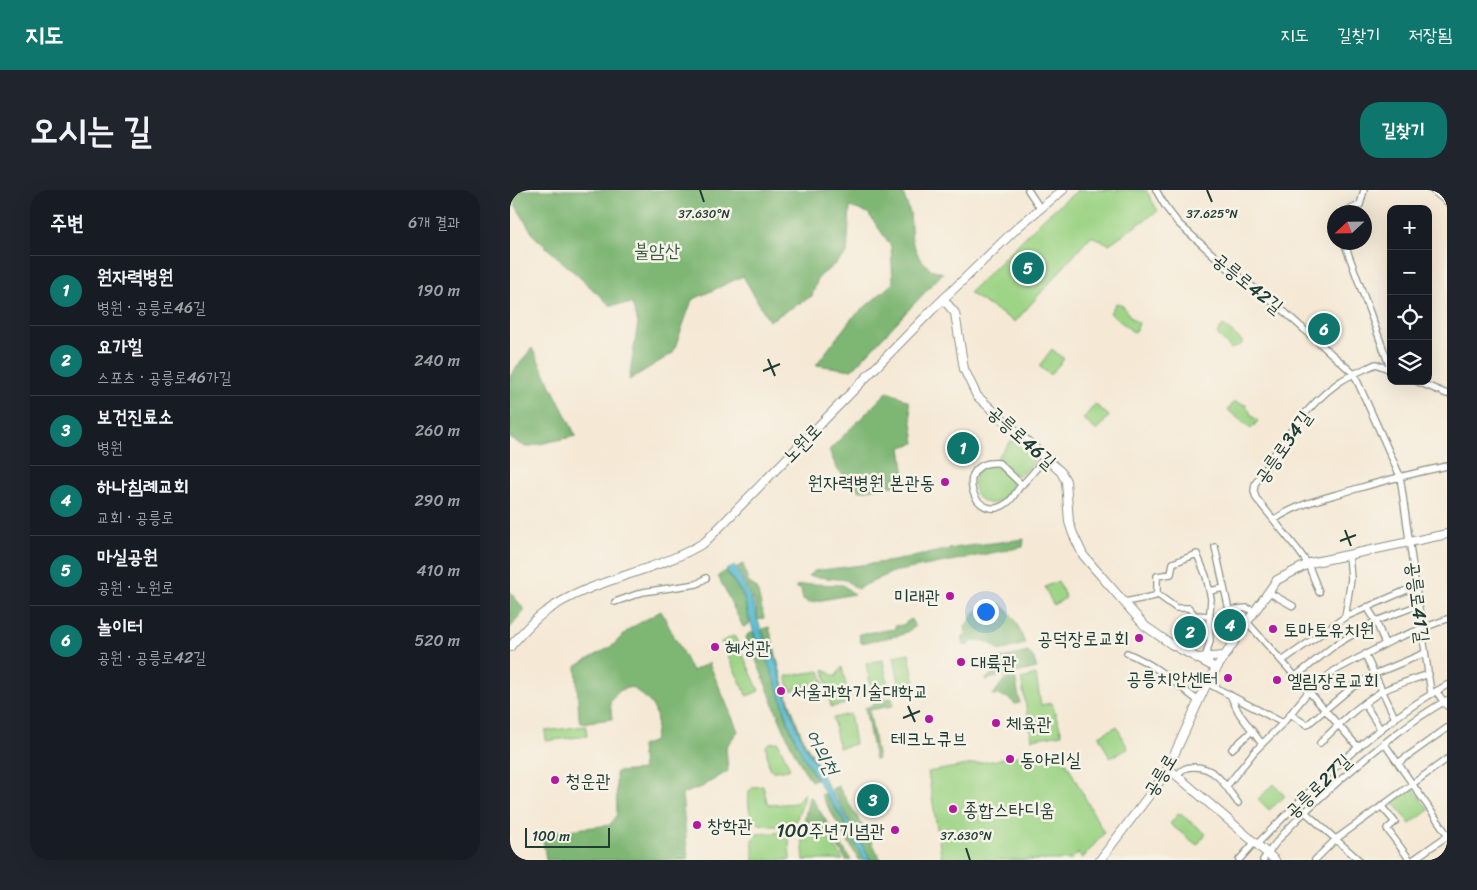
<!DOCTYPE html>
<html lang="ko">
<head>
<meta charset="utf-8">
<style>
  :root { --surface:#171b24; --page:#20242c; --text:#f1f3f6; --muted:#9ea1a6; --line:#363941; --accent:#0f766e }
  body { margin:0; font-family:Sriracha,"Poor Story",sans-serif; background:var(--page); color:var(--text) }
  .controls { position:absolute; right:15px; top:15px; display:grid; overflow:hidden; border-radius:10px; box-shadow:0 5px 20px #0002 }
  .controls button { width:45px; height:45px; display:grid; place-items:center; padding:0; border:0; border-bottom:1px solid var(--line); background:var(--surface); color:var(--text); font:25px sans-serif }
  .compass { position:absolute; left:817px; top:15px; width:45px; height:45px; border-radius:50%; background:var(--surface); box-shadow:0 5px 20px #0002; rotate:248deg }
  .scale { position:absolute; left:15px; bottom:12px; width:85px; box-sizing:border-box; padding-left:5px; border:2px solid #1f3d34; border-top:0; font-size:14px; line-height:18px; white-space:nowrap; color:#1f3d34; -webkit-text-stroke:4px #f7f3e8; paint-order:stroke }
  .you { position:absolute; left:475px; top:421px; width:18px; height:18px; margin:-12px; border:4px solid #fff; border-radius:50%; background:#1a73e8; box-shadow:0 0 0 8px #1a73e833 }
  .badge { display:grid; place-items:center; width:32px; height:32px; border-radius:50%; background:var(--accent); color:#fff; font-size:16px; font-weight:700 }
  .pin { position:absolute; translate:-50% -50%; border:2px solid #fff; box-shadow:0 1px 5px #0006 }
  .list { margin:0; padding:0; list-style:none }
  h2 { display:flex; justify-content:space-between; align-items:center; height:65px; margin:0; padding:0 20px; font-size:21px }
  h2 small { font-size:16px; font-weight:400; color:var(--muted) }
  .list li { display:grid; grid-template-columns:32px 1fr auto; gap:15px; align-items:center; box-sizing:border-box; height:70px; padding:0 20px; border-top:1px solid var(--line) }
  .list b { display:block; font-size:19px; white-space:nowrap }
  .list p { margin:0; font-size:16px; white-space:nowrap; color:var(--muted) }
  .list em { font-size:16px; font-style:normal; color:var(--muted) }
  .icon { flex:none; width:28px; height:28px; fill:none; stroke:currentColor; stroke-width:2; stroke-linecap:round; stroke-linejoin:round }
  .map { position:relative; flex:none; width:937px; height:670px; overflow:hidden; border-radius:20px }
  header { display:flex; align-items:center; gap:30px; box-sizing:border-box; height:70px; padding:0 25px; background:var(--accent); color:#fff }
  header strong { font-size:24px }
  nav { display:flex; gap:28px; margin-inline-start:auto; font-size:18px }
  .intro { display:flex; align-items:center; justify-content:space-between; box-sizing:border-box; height:120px; padding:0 30px }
  h1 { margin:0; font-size:35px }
  .button { padding:12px 22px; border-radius:20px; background:var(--accent); color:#fff; font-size:18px; font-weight:700 }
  main { display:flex; gap:30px; padding:0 30px }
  aside { flex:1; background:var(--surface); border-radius:20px; box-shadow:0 5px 20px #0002 }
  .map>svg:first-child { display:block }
</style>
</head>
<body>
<header>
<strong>지도</strong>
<nav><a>지도</a><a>길찾기</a><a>저장됨</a></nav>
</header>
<div class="intro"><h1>오시는 길</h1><a class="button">길찾기</a></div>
<main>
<aside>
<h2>주변<small>6개 결과</small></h2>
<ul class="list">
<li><span class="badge">1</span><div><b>원자력병원</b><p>병원 · 공릉로46길</p></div><em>190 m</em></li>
<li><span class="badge">2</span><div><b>요가힐</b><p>스포츠 · 공릉로46가길</p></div><em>240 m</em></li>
<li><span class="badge">3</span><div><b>보건진료소</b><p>병원</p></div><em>260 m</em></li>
<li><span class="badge">4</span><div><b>하나침례교회</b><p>교회 · 공릉로</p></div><em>290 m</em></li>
<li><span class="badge">5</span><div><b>마실공원</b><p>공원 · 노원로</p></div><em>410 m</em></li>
<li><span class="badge">6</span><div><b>놀이터</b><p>공원 · 공릉로42길</p></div><em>520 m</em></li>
</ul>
</aside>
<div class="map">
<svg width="937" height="670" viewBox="0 0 937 670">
  <rect width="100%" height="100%" fill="#f7f3e8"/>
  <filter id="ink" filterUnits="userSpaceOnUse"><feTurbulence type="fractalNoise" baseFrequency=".02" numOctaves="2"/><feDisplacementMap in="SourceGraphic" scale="10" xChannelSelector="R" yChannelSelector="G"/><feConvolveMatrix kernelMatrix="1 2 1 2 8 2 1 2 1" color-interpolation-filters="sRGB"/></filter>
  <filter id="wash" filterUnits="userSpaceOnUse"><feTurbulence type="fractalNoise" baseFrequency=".0096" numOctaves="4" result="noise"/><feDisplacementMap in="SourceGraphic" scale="20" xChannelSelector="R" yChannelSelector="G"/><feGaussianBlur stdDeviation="1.12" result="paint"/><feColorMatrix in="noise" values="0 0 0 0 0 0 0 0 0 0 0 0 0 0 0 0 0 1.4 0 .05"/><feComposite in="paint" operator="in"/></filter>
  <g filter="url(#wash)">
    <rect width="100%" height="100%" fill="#f5e9d5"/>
    <!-- green -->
    <path fill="#9ed486" stroke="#5e885d" d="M568 0H636L648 21 599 54 581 46 505 132 459 103 535 27Z
      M606 113 612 115 622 129 629 133 626 142H623L600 123Z
      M713 135 732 151V154L721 159 707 144Z
      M542 159 554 169 540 185 529 176Z
      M724 212 736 215 742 226 748 231 741 239 718 220Z
      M585 214 599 226 587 241 573 229Z
      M502 250 523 267 524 271 519 278 509 286 506 285 488 269V266Z
      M475 276C485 276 494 277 499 286 514 312 467 327 464 296 463 292 465 287 466 284Z
      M548 391 556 408 543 415 535 397Z
      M223 446 225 447 249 501 237 506 211 452Z
      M399 463 406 500 396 502 390 498 384 466Z
      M373 470 379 501 375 506 363 508 356 473Z
      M332 477 340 513 321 517 314 479 325 487Z
      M310 481 314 493 285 498V500H280L276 486Z
      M526 485 531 515 542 513 552 544 522 549 511 489Z
      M340 524 345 554 329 558 323 528Z
      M76 536 77 546 36 551 35 541Z
      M607 536 618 559 600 568 589 546Z
      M268 552 280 578 279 580 262 581 259 578 256 556 260 553Z
      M549 559 594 643 573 668 568 663 561 670H432L418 582Z
      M764 594 775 606 759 620 748 609Z
      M253 596 257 612 260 615 286 613 294 603V611L284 635C271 635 247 641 241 625 238 619 239 609 238 602L244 597Z
      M902 597 919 620 900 634 883 611Z
      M669 623 696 644 687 655 660 634Z
      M299 637C315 642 326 657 333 670H294L292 647 295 638Z
      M275 642 279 649 280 670H243V648L247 644Z"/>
    <!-- forest -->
    <path fill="#7eb673" stroke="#4e7a54" d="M0 0H392L400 23 402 51 409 67 420 79 433 83 342 180 306 175 341 129 383 93 381 56 358 23 340 17 337 64 308 88 302 106 259 131 233 86 182 110 163 163 119 190 128 133 122 114 100 115 24 46 0 6Z
      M22 158 66 246 16 257 0 248V186Z
      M377 202 391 207 399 212 405 253 391 257 396 294 349 301 327 279 319 260Z
      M514 349 513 357 383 382 347 399 336 390 298 386 304 381 383 371 450 357Z
      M233 374 238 392 247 398 254 428 248 430 246 415 227 377Z
      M216 381 233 406 240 434 233 437 208 386Z
      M302 394 333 395 344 404 297 413V410H293L291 399 286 398V396Z
      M0 402 15 420 0 438Z
      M489 413C503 422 510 439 515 454L489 461C480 452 475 449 463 451L459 455 454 456 452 447 457 446 455 437C466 421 468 414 489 413Z
      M151 421 182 481 199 473 228 541 216 557 218 581 192 597 172 604 178 670H36L32 643 100 635 107 624 106 582 133 580 131 556 144 551C151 522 145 513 121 497L111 500 100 511 102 529 71 533 69 528 66 476 102 456 119 439Z
      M401 429 405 437 391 445 351 453 349 444 385 439V436L393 435Z
      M259 437C269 475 277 517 295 553 301 563 307 573 313 583L312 584 294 553 271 488 264 463 255 448 252 439Z
      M243 442 246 454 256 468 268 498 278 534 293 566 306 589 301 591C272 548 259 495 236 448L237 445Z
      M518 462 523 467 527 478 475 490 484 482 489 469Z
      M505 485 510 513 505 514C499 507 492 505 483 505L496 487Z
      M382 508 384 515 382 516 359 520 368 569 365 570 355 518 362 515 365 511Z
      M328 596 358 644 371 670H361L322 599Z
      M314 603 331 627 354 670H349L311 605Z
      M299 607H301L341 670H336C325 651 315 639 294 632Z"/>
    <!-- water -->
    <path fill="#52bacf" stroke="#387c82" d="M225 376 244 415 248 431 254 449 264 464 281 522 293 553 361 670H354L331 626 317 606 293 566 279 534 268 498 256 468 247 454 233 405 216 380Z"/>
  </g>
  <g filter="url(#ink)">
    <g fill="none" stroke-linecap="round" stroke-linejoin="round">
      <defs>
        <path id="street" d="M518 0 530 18
          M646 0 655 16 668 33 719 79 769 117 844 184 890 286 921 503
          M922 0 937 12
          M834 22 850 15 854 0
          M834 52 881 180
          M906 191 937 204
          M512 295 489 273C441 269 464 337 497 313 503 309 505 303 509 298 518 288 528 279 534 267
          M764 330C785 315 811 309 835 302 869 292 903 283 937 276
          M705 357 719 420 737 418 744 421
          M700 401 714 398
          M758 402 783 416
          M809 402 798 374 788 360 746 308 744 301 745 294C769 257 792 219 828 193 839 185 853 180 866 174L881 180
          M647 404 666 418H679L685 425 700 426
          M105 412 133 402 187 394 196 388
          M615 412 645 406 647 402V386L661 384 663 373 687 364 696 386 701 409 699 433 700 451 695 468
          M857 417 866 431 875 454
          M835 427 841 389 839 364
          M737 432 848 557
          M617 463C644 474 666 493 688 511
          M855 464 885 528
          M772 471 835 427 906 396
          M786 486 825 455 866 431 909 415
          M697 493 773 533
          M926 501 937 516
          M720 505 729 523 752 554
          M854 513 871 540
          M780 524 797 535 841 498 865 484 915 463
          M810 553C829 534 847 516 871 502 885 494 903 490 919 484
          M874 553 937 644
          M722 559 742 541
          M888 573 937 538
          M667 585C672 579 676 577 684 577 707 577 715 596 728 613
          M716 597 744 562 773 533 799 501 824 481 885 449 937 429
          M871 616 885 632 877 639 900 670
          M794 621 849 670
          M747 654C805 595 864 535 937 495
          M729 670 745 652
          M753 670C774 639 802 615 830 590 864 561 898 532 937 510
          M805 670 826 649 937 569
          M903 670 937 646"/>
        <path id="secondary" d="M433 109 445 123 454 179 467 206 551 282 556 291 559 332 563 344 573 365 585 379 635 436 661 454 706 478
          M0 457C10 445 21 432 35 422 82 388 146 383 195 352L422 120 509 36 553 0
          M688 468 714 466
          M658 578 765 670
          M590 670 650 591 658 578 697 493 735 435 767 390 800 373 937 344"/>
      </defs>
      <!-- street casing -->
      <use href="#street" stroke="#8a9384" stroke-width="8"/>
      <!-- secondary casing -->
      <use href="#secondary" stroke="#8a9384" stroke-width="10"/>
      <!-- street -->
      <use href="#street" stroke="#fff" stroke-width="5.5"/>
      <!-- secondary -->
      <use href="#secondary" stroke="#fff" stroke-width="8"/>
    </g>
  </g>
  <!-- ticks -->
  <path fill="none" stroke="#1f3d34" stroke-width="2" d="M190 0 194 12M697 0 702 12M258 169 265 186M253 181 270 174M835 340 841 356M830 351 846 345M398 516 405 532M393 528 410 521M456 658 460 670"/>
  <!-- markers -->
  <g fill="#b5179e" stroke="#f7f3e8" stroke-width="2">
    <circle cx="435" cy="292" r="5"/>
    <circle cx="440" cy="406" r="5"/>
    <circle cx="763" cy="439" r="5"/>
    <circle cx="629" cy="448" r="5"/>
    <circle cx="205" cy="457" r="5"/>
    <circle cx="451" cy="472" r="5"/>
    <circle cx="718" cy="488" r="5"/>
    <circle cx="767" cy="490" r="5"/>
    <circle cx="271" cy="501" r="5"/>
    <circle cx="419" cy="529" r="5"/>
    <circle cx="486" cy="533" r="5"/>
    <circle cx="500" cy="569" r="5"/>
    <circle cx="45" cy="590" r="5"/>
    <circle cx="443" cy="619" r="5"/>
    <circle cx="187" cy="635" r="5"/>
    <circle cx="385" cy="640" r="5"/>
  </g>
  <g text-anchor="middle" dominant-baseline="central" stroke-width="5" stroke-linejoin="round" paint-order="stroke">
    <!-- park labels -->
    <g font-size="19" fill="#385b44" stroke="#f7f3e8">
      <text x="147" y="60">불암산</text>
    </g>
    <!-- street labels -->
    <g font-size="19" fill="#1f3d34" stroke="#f7f3e8">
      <text transform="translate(738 93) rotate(39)">공릉로42길</text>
      <text transform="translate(512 247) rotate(42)">공릉로46길</text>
      <text transform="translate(292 253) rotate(-46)">노원로</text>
      <text transform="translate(773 257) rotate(-55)">공릉로34길</text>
      <text transform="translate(908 412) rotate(83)">공릉로41길</text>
      <text transform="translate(650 585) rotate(-59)">공릉로</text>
      <text transform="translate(808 596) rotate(-44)">공릉로27길</text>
    </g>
    <!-- poi labels -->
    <g font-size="19" fill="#1f3d34" stroke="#f7f3e8" text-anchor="start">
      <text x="425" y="292" text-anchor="end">원자력병원 본관동</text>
      <text x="430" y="406" text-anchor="end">미래관</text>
      <text x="773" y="439">토마토유치원</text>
      <text x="619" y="448" text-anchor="end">공덕장로교회</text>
      <text x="215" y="457">혜성관</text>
      <text x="461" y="472">대륙관</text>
      <text x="708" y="488" text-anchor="end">공릉치안센터</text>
      <text x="777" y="490">엘림장로교회</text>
      <text x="281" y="501">서울과학기술대학교</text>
      <text x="496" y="533">체육관</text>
      <text x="419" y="548" text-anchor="middle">테크노큐브</text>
      <text x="510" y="569">동아리실</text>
      <text x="55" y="590">청운관</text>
      <text x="453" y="619">종합스타디움</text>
      <text x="197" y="635">창학관</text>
      <text x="375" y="640" text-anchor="end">100주년기념관</text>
    </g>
    <!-- water labels -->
    <g font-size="20" font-style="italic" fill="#2c5c5b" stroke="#f7f3e8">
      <text transform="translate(312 562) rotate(62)">어의천</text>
    </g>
  </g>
  <g font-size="12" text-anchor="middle" fill="#1f3d34" stroke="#f7f3e8" stroke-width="5" stroke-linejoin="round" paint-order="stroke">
    <text x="194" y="28">37.630°N</text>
    <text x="702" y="28">37.625°N</text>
    <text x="456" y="650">37.630°N</text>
  </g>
</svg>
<div class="controls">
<button>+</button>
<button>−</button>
<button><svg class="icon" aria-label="locate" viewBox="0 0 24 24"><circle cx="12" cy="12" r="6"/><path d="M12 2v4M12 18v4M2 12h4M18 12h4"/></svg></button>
<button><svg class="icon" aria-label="layers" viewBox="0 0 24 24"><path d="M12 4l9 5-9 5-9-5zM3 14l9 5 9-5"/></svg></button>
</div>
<svg class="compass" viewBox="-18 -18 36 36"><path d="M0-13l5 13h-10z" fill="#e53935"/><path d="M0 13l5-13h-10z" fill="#9ea1a6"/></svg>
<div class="scale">100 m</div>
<div class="you"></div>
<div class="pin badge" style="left:453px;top:258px">1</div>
<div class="pin badge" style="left:680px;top:442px">2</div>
<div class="pin badge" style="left:363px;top:610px">3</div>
<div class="pin badge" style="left:720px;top:435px">4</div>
<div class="pin badge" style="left:518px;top:78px">5</div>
<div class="pin badge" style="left:814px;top:139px">6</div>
</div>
</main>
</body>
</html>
